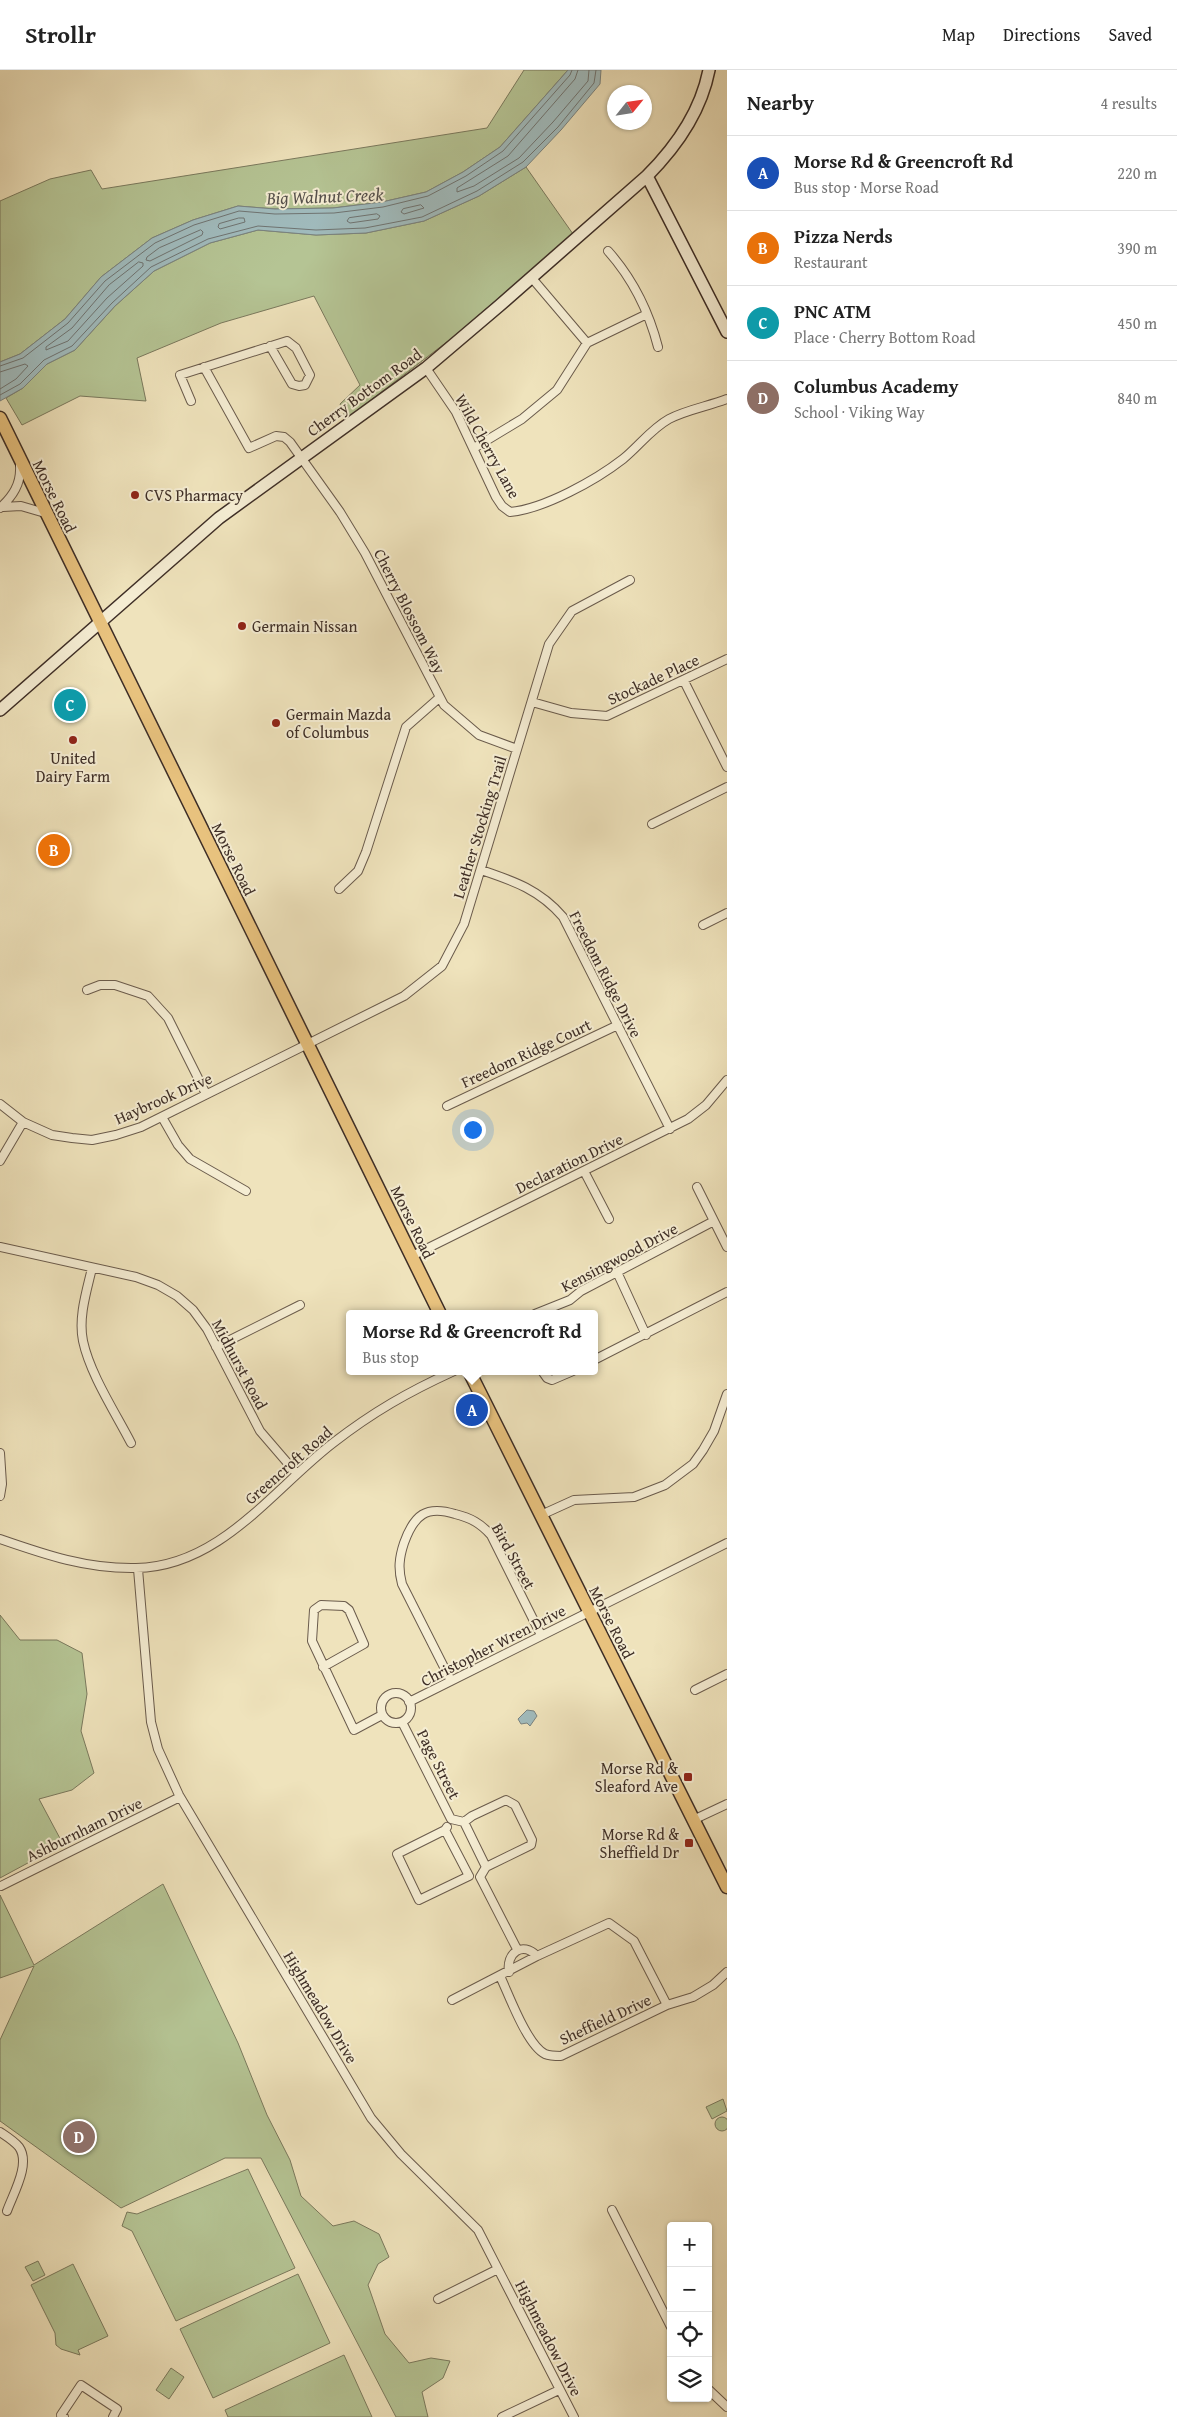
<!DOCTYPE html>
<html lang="en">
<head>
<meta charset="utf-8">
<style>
  :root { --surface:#fff; --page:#f2f2f2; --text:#222; --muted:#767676; --line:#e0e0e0; --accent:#0b8043 }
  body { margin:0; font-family:"Gentium Book Plus",serif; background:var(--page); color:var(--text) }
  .controls { position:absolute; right:15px; bottom:15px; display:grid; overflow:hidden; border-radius:5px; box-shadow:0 1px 4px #0004 }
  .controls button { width:45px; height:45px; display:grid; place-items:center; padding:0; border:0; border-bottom:1px solid var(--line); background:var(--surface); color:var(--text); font:25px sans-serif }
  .compass { position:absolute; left:607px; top:15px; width:45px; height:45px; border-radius:50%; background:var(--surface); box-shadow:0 1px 4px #0004; rotate:60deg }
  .you { position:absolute; left:472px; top:1059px; width:18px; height:18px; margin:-12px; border:4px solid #fff; border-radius:50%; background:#1a73e8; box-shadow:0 0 0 8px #1a73e833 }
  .badge { display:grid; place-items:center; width:32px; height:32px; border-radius:50%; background:var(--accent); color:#fff; font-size:16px; font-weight:700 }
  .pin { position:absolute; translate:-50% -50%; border:2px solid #fff; box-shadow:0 1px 5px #0006 }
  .popup { position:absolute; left:346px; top:1240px; width:252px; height:65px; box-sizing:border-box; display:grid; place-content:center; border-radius:5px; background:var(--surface); filter:drop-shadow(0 1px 4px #0005); font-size:16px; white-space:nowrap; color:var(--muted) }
  .popup b { font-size:19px; color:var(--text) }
  .popup::after { content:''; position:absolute; left:50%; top:100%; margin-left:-10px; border:10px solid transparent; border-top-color:var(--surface) }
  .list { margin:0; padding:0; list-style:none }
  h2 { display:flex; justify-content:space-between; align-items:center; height:65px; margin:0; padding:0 20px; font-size:21px }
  h2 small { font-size:16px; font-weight:400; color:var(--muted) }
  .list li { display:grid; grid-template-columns:32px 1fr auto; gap:15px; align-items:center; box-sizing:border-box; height:75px; padding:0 20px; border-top:1px solid var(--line) }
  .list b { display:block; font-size:19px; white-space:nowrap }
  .list p { margin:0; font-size:16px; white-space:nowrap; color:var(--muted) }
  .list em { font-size:16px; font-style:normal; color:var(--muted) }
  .icon { flex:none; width:28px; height:28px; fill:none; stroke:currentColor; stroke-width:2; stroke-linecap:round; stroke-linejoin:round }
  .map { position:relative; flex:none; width:727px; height:2347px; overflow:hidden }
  header { display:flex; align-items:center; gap:30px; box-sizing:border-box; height:70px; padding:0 25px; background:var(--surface); border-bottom:1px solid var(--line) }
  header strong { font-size:24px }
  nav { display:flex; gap:28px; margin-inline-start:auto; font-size:18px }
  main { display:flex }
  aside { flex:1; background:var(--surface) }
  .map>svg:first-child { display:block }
</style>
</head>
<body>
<header>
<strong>Strollr</strong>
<nav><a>Map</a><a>Directions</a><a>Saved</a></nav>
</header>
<main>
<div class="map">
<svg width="727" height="2347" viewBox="0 0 727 2347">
  <rect width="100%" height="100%" fill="#efe3bc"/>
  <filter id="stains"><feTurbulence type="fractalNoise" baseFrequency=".004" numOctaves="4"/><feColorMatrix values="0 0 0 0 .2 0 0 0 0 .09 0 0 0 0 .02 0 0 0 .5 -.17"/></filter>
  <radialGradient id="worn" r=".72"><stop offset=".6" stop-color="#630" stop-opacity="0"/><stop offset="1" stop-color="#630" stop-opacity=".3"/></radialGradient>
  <!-- green -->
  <path fill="#b5c494" stroke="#7a795d" d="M524 0H568L500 77 463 102 426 122 382 132 333 138 275 139 238 136 193 150 152 168 101 207 65 249 20 284 0 292V131L50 109 91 100 102 119 487 58Z
    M526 97 573 164 452 268 346 349 340 334 360 315 314 226 221 253 137 288 146 331 80 326 22 355 6 328 23 318 47 294 75 280 115 236 154 201 210 173 258 160 316 165 366 163 424 151 479 126Z
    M0 1545 20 1570H57L82 1583 87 1624 81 1661 94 1703 72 1720 39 1729 63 1774 0 1808Z
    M163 1814 238 1973 267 2045 290 2090 301 2126 333 2156 354 2151 379 2164 389 2187 378 2194 368 2215 385 2264 409 2293 431 2288 450 2291 443 2308 422 2322 428 2347H396L261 2088H225L121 2138 0 2051V1970L34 1896 0 1908V1825L34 1895Z
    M723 2029 727 2041 712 2049 706 2037Z
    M715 2054a7 7 0 1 1 14 0a7 7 0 1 1-14 0Z
    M248 2099 295 2198 176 2251 132 2161 122 2156 127 2142 137 2144Z
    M38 2191 45 2205 33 2211 25 2197Z
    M73 2194 108 2266 78 2280 80 2285 61 2279 56 2275 55 2263 31 2215Z
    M298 2204 330 2273 213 2328 180 2259Z
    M344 2285 372 2347H228L225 2340Z
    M171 2298 184 2307 169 2329 156 2320Z"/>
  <!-- water -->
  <path fill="#a0bbbd" stroke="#798381" d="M568 0H601L600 14 561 60 526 97 479 126 424 151 366 163 316 165 258 160 210 173 154 201 115 236 75 280 47 294 23 318 0 331V292L20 284 65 249 101 207 152 168 193 150 238 136 275 139 333 138 382 132 426 122 463 102 500 77Z
    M527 1640 534 1641 537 1646 530 1656 527 1653 521 1654 518 1649Z"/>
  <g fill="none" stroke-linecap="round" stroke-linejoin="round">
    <!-- shore -->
    <path stroke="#6f7472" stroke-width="1" d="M578 0 575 9 508 86 457 118V122L474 116 519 88 553 52 588 11 589 0
      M421 135 424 138 404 144 401 142 403 139Z
      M377 144 380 146 378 149 350 153 347 151 349 148Z
      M239 148H244L245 152 220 159 218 157 219 154Z
      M201 160 203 162 202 165 150 191 146 190 147 187 159 178Z
      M139 192 143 193V196L107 228 68 271 46 280V277L72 258 109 215Z
      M0 296 23 288 68 253 105 211 155 173 194 155 239 141 275 144 334 143 383 137 428 126 466 106 503 81 570 5 572 0
      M0 302 25 294 28 296 16 309 0 319
      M0 325 20 314 44 290 72 276 112 233 151 197 208 169 258 156 316 160 365 158 422 147 477 121 523 92 558 57 594 13 596 0"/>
    <defs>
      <path id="street" d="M608 181C632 208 649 242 658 277
        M531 207 587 273
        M204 297 249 378 276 366 284 367 290 372 340 442 365 483 444 635 479 665 517 679
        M426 298 456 342 496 427 502 436 510 442C544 439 596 410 623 389 639 376 651 359 669 349 686 340 709 336 727 329
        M191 331 180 305 287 271 296 278 310 305 305 315 299 316 292 314 270 276
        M474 378 522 349 557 320 587 273 647 244
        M3 437 21 436 45 443
        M0 438C13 426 21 414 20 396
        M684 611 727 697
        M532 632 571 643 607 646 727 589
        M652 754 727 717
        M481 800C514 811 540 820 563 847L670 1059
        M339 819 358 801 366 782 406 657 439 628
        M703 855 727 843
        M87 920 100 915H115L148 926 168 948 206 1024
        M0 1034 23 1052 52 1065 72 1068 92 1070 116 1065 141 1057 404 926 442 896 464 854 549 574 572 541 630 510
        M447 1036 618 955
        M162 1047 178 1075 190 1089 246 1121
        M0 1091 23 1052
        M584 1101 609 1149
        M697 1117 727 1177
        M0 1177 136 1207 158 1215 177 1226 193 1240 207 1259 260 1361 297 1404
        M412 1186 688 1049 706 1035 727 1010
        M92 1198C87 1220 78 1247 83 1271 90 1304 115 1342 131 1373
        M617 1202 646 1265
        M535 1244 570 1230 581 1221 714 1151
        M216 1277 300 1235
        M594 1290 727 1222
        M542 1301 547 1308 552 1310 573 1301
        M0 1383 2 1414 0 1426
        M541 1445 574 1430 634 1427 665 1415 693 1394 703 1380 714 1361 727 1324
        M0 1469C46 1485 87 1499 136 1498 220 1497 273 1419 333 1373 373 1342 408 1322 454 1301
        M138 1499 151 1652 158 1679 179 1725 371 2048 401 2084 478 2160 574 2347
        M323 1597 364 1574 349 1540 344 1536 321 1535 314 1540 312 1571 354 1660 382 1645
        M451 1611 402 1514C398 1499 399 1488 404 1473 414 1445 426 1435 455 1444 471 1448 480 1453 491 1465L541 1565
        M695 1620 727 1604
        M381 1638a15 15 0 1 1 30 0a15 15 0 1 1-30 0Z
        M409 1632 727 1473
        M402 1652 451 1749 464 1752 486 1797 480 1807 517 1879
        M693 1750 727 1734
        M464 1752 472 1746 506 1730 515 1735 532 1770 531 1775 486 1797
        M447 1757 445 1760 469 1806
        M445 1760 397 1784 419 1830 469 1806
        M1 1816 180 1727
        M509 1902C506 1883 522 1871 537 1886
        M500 1906C509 1925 527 1975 545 1984 550 1986 556 1986 561 1986L667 1935 693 1927 713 1915 727 1902
        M452 1930 537 1886 609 1853 634 1871 667 1935
        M0 2062C6 2066 14 2071 19 2077 31 2094 13 2124 7 2141
        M612 2140 671 2257
        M438 2229 498 2199
        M708 2319 727 2337
        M64 2347 61 2345 81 2315 117 2339 113 2347
        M502 2347 559 2320"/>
      <path id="secondary" d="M647 106 727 262
        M0 640 219 448 426 298 499 236 647 106C676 77 701 41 709 0"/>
      <path id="primary" d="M0 348 440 1244
        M469 1301 727 1817"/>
    </defs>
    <!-- street casing -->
    <use href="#street" stroke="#6a5b4c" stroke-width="10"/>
    <!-- secondary casing -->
    <use href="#secondary" stroke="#3e2e26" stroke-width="14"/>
    <!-- primary casing -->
    <use href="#primary" stroke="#3e2e26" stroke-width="15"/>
    <!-- street -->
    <use href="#street" stroke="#f5edd3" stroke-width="8"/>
    <!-- secondary -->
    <use href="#secondary" stroke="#f5edd3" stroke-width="11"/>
    <!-- primary -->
    <use href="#primary" stroke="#e8c27e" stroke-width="12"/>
  </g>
  <!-- markers -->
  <g fill="#8f2418" stroke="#f5edd3" stroke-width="2">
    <circle cx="135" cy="425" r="5"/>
    <circle cx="242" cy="556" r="5"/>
    <circle cx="276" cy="653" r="5"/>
    <circle cx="73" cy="670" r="5"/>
    <rect x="683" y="1702" width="10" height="10" rx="2.5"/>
    <rect x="684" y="1768" width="10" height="10" rx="2.5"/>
  </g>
  <g text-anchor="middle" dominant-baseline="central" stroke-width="4" stroke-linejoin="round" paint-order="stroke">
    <!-- street labels -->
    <g font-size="16" fill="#3e2e26" stroke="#f5edd3">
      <text transform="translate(364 322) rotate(-36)">Cherry Bottom Road</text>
      <text transform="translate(488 376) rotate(61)">Wild Cherry Lane</text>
      <text transform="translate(55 426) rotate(64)">Morse Road</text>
      <text transform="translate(410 541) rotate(63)">Cherry Blossom Way</text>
      <text transform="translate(653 609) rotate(-25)">Stockade Place</text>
      <text transform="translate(479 757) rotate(-73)">Leather Stocking Trail</text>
      <text transform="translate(234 789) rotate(64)">Morse Road</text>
      <text transform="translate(606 904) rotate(63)">Freedom Ridge Drive</text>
      <text transform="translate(526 983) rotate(-25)">Freedom Ridge Court</text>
      <text transform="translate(163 1028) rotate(-24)">Haybrook Drive</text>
      <text transform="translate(569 1093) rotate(-26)">Declaration Drive</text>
      <text transform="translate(413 1152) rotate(64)">Morse Road</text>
      <text transform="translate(619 1187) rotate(-28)">Kensingwood Drive</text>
      <text transform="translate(240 1294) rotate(62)">Midhurst Road</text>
      <text transform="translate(288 1395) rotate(-41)">Greencroft Road</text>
      <text transform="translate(514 1486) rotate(61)">Bird Street</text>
      <text transform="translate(612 1552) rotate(63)">Morse Road</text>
      <text transform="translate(493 1575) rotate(-27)">Christopher Wren Drive</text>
      <text transform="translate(439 1694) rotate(63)">Page Street</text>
      <text transform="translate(84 1759) rotate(-26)">Ashburnham Drive</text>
      <text transform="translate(321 1937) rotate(59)">Highmeadow Drive</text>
      <text transform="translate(605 1949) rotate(-25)">Sheffield Drive</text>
      <text transform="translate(549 2268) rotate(63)">Highmeadow Drive</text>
    </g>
    <!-- poi labels -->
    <g font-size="16" fill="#3e2e26" stroke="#f5edd3" text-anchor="start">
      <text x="145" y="425">CVS Pharmacy</text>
      <text x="252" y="556">Germain Nissan</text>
      <text x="286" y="644">Germain Mazda<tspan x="286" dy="18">of Columbus</tspan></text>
      <text x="73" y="688" text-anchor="middle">United<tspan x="73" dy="18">Dairy Farm</tspan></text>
      <text x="678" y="1698" text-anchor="end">Morse Rd &amp;<tspan x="678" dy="18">Sleaford Ave</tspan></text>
      <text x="679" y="1764" text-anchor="end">Morse Rd &amp;<tspan x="679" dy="18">Sheffield Dr</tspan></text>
    </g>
    <!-- water labels -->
    <g font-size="18" font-style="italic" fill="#56514c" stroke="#f5edd3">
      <text transform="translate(325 126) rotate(-2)">Big Walnut Creek</text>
    </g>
  </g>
  <rect width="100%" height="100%" filter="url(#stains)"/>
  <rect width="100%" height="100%" fill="url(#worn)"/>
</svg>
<div class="controls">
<button>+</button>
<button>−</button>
<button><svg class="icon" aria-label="locate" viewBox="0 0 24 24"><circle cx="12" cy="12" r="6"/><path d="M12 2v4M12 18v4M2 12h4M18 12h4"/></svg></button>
<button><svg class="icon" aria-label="layers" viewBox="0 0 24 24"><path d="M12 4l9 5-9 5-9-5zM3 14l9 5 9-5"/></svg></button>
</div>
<svg class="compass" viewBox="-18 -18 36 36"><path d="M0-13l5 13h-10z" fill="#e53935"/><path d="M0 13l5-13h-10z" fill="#767676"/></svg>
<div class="you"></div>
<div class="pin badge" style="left:472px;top:1340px;background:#1a4fb4">A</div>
<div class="popup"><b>Morse Rd &amp; Greencroft Rd</b>Bus stop</div>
<div class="pin badge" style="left:54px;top:780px;background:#e8710a">B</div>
<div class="pin badge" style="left:70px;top:635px;background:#0f9aa8">C</div>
<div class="pin badge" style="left:79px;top:2067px;background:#8d6e63">D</div>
</div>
<aside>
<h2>Nearby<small>4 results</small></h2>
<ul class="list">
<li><span class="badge" style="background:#1a4fb4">A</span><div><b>Morse Rd &amp; Greencroft Rd</b><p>Bus stop · Morse Road</p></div><em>220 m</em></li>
<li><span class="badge" style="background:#e8710a">B</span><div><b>Pizza Nerds</b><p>Restaurant</p></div><em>390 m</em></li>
<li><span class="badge" style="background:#0f9aa8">C</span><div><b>PNC ATM</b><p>Place · Cherry Bottom Road</p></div><em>450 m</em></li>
<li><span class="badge" style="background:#8d6e63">D</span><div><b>Columbus Academy</b><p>School · Viking Way</p></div><em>840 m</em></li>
</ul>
</aside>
</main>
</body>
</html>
